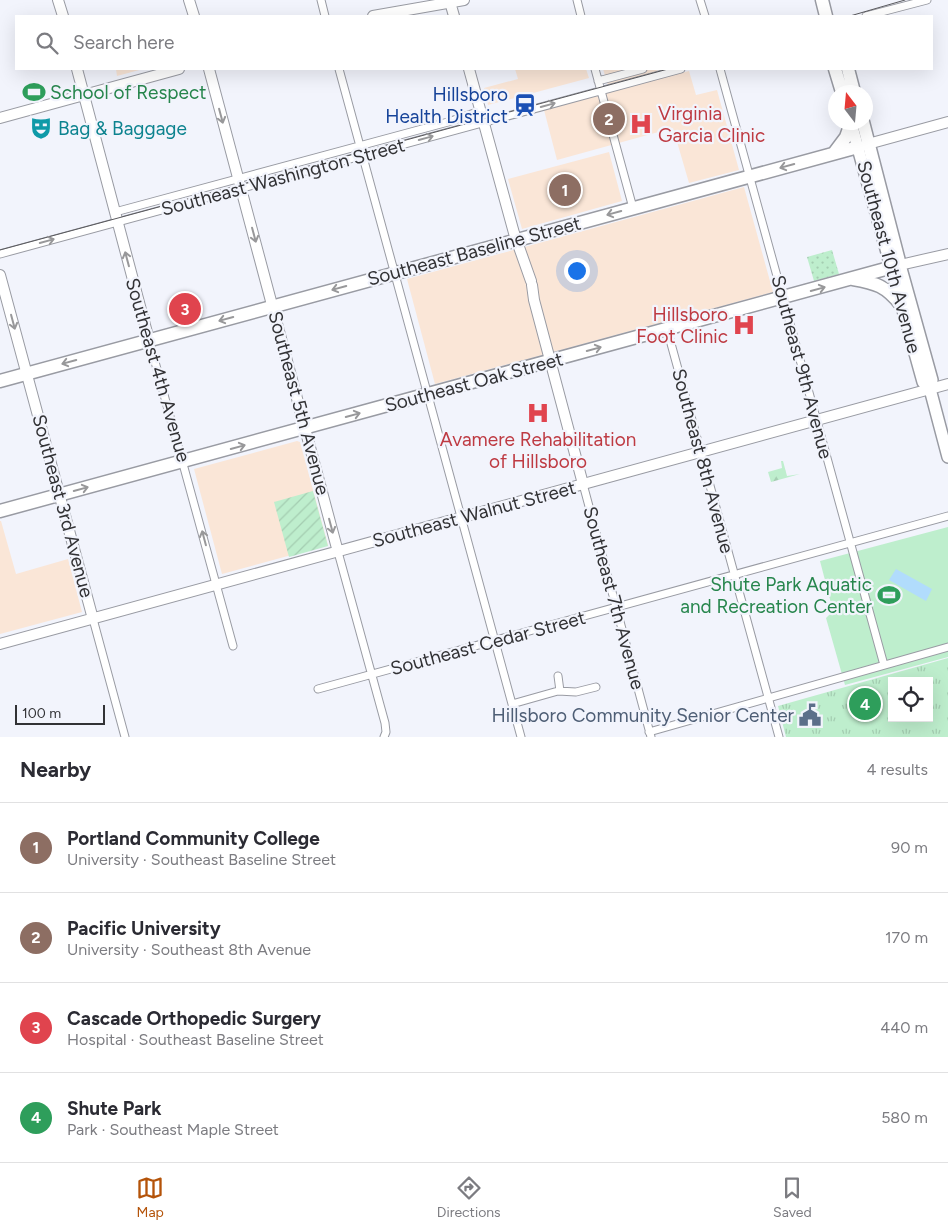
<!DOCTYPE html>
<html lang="en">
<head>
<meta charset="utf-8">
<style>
  :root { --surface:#fff; --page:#f7f7f7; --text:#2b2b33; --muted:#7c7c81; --line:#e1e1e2; --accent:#b45309 }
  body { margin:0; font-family:Figtree,sans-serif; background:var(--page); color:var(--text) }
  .controls { position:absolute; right:15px; bottom:15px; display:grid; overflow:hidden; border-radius:0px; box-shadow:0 5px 20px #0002 }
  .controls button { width:45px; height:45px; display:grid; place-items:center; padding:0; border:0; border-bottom:1px solid var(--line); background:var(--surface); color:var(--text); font:25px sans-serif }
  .compass { position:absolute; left:828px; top:85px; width:45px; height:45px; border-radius:50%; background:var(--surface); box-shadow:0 5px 20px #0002; rotate:344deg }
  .scale { position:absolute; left:15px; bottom:12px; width:90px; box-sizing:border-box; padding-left:5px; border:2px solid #323235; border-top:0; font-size:14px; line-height:18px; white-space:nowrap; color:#323235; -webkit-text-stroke:4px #f2f4fc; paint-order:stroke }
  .you { position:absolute; left:576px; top:270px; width:18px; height:18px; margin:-12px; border:4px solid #fff; border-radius:50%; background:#1a73e8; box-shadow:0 0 0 8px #1a73e833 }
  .badge { display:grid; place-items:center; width:32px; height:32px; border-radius:50%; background:var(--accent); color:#fff; font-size:16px; font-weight:700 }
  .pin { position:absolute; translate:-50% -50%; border:2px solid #fff; box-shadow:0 1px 5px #0006 }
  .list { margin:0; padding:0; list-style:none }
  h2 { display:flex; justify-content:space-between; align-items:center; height:65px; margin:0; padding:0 20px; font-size:21px }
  h2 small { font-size:16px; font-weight:400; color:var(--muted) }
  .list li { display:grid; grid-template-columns:32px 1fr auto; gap:15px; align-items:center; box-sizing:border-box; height:90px; padding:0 20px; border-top:1px solid var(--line) }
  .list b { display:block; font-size:19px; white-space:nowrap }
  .list p { margin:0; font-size:16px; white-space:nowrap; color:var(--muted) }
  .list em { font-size:16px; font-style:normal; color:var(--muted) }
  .icon { flex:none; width:28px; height:28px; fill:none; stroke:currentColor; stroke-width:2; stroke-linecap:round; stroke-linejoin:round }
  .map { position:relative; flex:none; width:948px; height:737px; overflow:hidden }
  .search { position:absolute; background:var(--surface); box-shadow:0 5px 20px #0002; left:15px; right:15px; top:15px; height:55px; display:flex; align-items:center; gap:12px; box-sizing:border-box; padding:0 18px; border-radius:0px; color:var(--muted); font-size:19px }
  .sheet { height:425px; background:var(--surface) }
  nav { display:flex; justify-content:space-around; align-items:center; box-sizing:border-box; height:70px; border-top:1px solid var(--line); background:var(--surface); font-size:14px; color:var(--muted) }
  nav a { display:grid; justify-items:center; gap:2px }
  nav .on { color:var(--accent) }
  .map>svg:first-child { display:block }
</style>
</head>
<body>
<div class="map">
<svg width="948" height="737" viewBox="0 0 948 737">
  <defs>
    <pattern id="grass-dots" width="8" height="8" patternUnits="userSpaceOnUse" patternTransform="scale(1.25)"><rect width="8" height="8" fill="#beeecd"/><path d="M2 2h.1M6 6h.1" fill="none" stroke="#a4cdb1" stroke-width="1.8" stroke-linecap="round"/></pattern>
    <pattern id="forest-firs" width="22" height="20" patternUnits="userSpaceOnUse" patternTransform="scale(1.25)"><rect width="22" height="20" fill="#beeecd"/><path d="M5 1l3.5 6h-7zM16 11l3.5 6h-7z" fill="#a4cdb1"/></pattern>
    <pattern id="park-tufts" width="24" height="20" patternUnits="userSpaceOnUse" patternTransform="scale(1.25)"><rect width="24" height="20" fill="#beeecd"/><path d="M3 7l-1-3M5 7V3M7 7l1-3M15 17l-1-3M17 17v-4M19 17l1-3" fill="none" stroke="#a4cdb1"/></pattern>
    <pattern id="garden-furrows" width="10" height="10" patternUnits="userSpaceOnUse" patternTransform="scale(1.25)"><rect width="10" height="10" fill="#beeecd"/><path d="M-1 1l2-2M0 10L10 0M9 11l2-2" fill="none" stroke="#a4cdb1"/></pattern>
  </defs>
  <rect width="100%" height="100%" fill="#f2f4fc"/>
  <!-- education -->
  <path fill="#fae6d7" d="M116 69H143L117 76Z
    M515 69H586L589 78 488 105 484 88 518 79Z
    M603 69H657L660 78 689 71 696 95 717 90 739 170 689 183 673 128 557 160 544 110 610 92Z
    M609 152 622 201 522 229 508 179Z
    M744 187 773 292 435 384 407 279Z
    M297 441 300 442 328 545 222 574 194 469Z
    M0 521H1L16 574 68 559 82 612 0 634Z"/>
  <!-- grass -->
  <path fill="url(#grass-dots)" d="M832 250 839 274 814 281 807 257Z"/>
  <!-- forest -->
  <path fill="url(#forest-firs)" d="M781 461H783L787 476 800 474 771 482 768 472 782 468Z"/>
  <!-- park -->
  <path fill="url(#park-tufts)" fill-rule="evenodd" d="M948 658V737H786L778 706ZM892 681H929V718H892Z"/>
  <!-- garden -->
  <path fill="url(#garden-furrows)" d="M313 491 328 546 289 557 274 502Z"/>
  <!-- pitch -->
  <path fill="#beeecd" d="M948 527V657L845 685 826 618 833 611 820 561Z"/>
  <!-- water -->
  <path fill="#b1dcfc" d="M896 569 932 589 926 601 889 580Z"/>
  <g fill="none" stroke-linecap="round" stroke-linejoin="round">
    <defs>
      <path id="street" d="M321 0 325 16
        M577 0 581 16
        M700 0 705 16
        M866 16 927 0
        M339 69 521 737
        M595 69 633 208
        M720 69 884 665
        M598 81 643 69
        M115 212 448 122 480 111
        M0 254 681 69
        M667 329 779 737
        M149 340 233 646
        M583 484 651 737
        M338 552 385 723 386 732 384 737
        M93 619 125 737
        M558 676 560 691
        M318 689 948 516
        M512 704 558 691 576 692 596 687
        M649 732 948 647"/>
      <path id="secondary" d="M58 0 63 16
        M189 0 194 16
        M450 2 454 16
        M373 16 464 0
        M77 69 149 340
        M209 69 338 552
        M469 69 514 233 531 281
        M0 118 179 69
        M868 144 948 122
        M900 265 948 254
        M0 275 93 619
        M532 285 534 300 583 484
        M0 644 948 384"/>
      <path id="primary" d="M851 123 923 382 930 389 948 457
        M900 265 932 380 930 389"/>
      <path id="highway" d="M822 0 826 16
        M835 69 842 92
        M848 69 854 92
        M834 153 846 137 851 123
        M853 279C876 283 886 286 901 305
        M0 381 858 147
        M0 511 900 265 863 122"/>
    </defs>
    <!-- street casing -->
    <use href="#street" stroke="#999ba3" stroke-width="9"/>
    <!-- secondary casing -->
    <use href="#secondary" stroke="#999ba3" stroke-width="12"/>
    <!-- primary casing -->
    <use href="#primary" stroke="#999ba3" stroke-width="14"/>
    <!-- highway casing -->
    <use href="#highway" stroke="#999ba3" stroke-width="15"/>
    <!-- street -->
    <use href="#street" stroke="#fff" stroke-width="7"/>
    <!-- secondary -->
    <use href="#secondary" stroke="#fff" stroke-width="10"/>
    <!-- primary -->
    <use href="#primary" stroke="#fff" stroke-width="11"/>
    <!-- highway -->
    <use href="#highway" stroke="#fff" stroke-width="12"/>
    <!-- tram -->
    <path stroke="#59595d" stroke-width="1" d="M850 16 905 0
      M0 250 668 69"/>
  </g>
  <!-- one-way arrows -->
  <defs><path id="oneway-shaft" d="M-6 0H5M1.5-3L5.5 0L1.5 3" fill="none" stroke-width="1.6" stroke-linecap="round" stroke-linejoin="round" transform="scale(1.25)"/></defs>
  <g stroke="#98989a">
    <use href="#oneway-shaft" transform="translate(548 105) rotate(-15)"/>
    <use href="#oneway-shaft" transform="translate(221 116) rotate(75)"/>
    <use href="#oneway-shaft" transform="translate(426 138) rotate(-15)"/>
    <use href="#oneway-shaft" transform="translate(787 166) rotate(165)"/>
    <use href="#oneway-shaft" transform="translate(614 213) rotate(165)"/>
    <use href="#oneway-shaft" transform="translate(254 235) rotate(75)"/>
    <use href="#oneway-shaft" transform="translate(47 241) rotate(-15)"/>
    <use href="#oneway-shaft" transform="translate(127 259) rotate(-105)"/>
    <use href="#oneway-shaft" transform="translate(339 288) rotate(165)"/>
    <use href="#oneway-shaft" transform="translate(818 289) rotate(-15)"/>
    <use href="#oneway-shaft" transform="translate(226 319) rotate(165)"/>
    <use href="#oneway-shaft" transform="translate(13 322) rotate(75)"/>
    <use href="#oneway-shaft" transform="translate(594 349) rotate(-15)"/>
    <use href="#oneway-shaft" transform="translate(69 362) rotate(165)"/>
    <use href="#oneway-shaft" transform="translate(353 415) rotate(-15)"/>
    <use href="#oneway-shaft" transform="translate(238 447) rotate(-15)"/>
    <use href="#oneway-shaft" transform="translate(81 489) rotate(-15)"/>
    <use href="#oneway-shaft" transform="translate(331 526) rotate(75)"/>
    <use href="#oneway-shaft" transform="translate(204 538) rotate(-105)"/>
  </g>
  <!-- icons -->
  <defs>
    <symbol id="stadium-bare" viewBox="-9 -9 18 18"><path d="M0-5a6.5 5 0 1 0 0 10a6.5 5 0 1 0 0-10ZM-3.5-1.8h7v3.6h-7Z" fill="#2e9e5b" stroke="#f2f4fc" stroke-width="2.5" paint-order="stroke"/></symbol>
    <symbol id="station-bare" viewBox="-9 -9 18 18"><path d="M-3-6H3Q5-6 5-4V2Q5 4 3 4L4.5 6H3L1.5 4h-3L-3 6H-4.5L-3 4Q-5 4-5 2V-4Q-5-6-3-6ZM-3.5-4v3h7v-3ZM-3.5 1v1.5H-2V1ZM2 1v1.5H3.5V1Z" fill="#1a4fb4" stroke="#f2f4fc" stroke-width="2.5" paint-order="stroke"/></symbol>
    <symbol id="hospital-bare" viewBox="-9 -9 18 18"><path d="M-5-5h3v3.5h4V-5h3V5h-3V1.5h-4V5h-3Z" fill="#e0444e" stroke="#f2f4fc" stroke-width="2.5" paint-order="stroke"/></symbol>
    <symbol id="theatre-bare" viewBox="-9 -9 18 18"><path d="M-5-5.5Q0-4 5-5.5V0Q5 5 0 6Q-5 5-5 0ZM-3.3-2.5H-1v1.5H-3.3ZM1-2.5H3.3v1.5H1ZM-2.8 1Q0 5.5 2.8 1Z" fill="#0f9aa8" stroke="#f2f4fc" stroke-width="2.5" paint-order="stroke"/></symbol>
    <symbol id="civic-bare" viewBox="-9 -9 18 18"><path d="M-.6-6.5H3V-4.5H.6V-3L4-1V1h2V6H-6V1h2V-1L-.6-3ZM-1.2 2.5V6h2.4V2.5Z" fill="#5c6f8a" stroke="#f2f4fc" stroke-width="2.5" paint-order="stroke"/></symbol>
  </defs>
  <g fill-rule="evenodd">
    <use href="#stadium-bare" x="18" y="76" width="32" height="32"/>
    <use href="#station-bare" x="509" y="89" width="32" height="32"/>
    <use href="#hospital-bare" x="625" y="108" width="32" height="32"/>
    <use href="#theatre-bare" x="25" y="112" width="32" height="32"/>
    <use href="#hospital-bare" x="728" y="309" width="32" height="32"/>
    <use href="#hospital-bare" x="522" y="397" width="32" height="32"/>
    <use href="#stadium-bare" x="873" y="579" width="32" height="32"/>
    <use href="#civic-bare" x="794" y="699" width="32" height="32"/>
  </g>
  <g text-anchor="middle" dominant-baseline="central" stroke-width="4.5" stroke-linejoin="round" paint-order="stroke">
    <!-- leisure labels -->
    <g font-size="19" fill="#27864d" stroke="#f2f4fc" text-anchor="start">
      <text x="50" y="92">School of Respect</text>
      <text x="872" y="584" text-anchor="end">Shute Park Aquatic<tspan x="872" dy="22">and Recreation Center</tspan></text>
    </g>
    <!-- transit labels -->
    <g font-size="19" fill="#164399" stroke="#f2f4fc" text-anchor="end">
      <text x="508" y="94">Hillsboro<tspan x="508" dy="22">Health District</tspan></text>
    </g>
    <!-- health labels -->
    <g font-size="19" fill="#be3a42" stroke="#f2f4fc" text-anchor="start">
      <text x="658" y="113">Virginia<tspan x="658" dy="22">Garcia Clinic</tspan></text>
      <text x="728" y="314" text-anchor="end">Hillsboro<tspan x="728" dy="22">Foot Clinic</tspan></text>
      <text x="538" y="439" text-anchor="middle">Avamere Rehabilitation<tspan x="538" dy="22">of Hillsboro</tspan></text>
    </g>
    <!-- culture labels -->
    <g font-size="19" fill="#0d838f" stroke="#f2f4fc" text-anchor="start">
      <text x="58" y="128">Bag &amp; Baggage</text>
    </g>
    <!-- street labels -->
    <g font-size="19" fill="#323235" stroke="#f2f4fc">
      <text transform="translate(283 177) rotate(-15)">Southeast Washington Street</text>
      <text transform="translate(474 251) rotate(-15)">Southeast Baseline Street</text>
      <text transform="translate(889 257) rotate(75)">Southeast 10th Avenue</text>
      <text transform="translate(802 367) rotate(75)">Southeast 9th Avenue</text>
      <text transform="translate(158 370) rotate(74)">Southeast 4th Avenue</text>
      <text transform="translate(474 382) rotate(-15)">Southeast Oak Street</text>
      <text transform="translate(299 403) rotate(75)">Southeast 5th Avenue</text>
      <text transform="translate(703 461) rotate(75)">Southeast 8th Avenue</text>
      <text transform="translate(63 506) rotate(75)">Southeast 3rd Avenue</text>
      <text transform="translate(474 514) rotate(-15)">Southeast Walnut Street</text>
      <text transform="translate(614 598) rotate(75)">Southeast 7th Avenue</text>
      <text transform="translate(488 643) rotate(-15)">Southeast Cedar Street</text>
    </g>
    <!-- service labels -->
    <g font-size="19" fill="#4e5e75" stroke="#f2f4fc" text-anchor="end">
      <text x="794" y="715">Hillsboro Community Senior Center</text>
    </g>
  </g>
</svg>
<div class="controls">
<button><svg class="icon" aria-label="locate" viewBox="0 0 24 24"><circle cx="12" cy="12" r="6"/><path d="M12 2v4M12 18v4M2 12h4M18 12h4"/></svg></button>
</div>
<svg class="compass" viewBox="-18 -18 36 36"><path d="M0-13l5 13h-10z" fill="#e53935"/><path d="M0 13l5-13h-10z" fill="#7c7c81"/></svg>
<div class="scale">100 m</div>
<div class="you"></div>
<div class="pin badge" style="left:565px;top:190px;background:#8d6e63">1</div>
<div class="pin badge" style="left:609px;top:119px;background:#8d6e63">2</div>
<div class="pin badge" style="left:185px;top:309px;background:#e0444e">3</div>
<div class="pin badge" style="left:865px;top:704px;background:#2e9e5b">4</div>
<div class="search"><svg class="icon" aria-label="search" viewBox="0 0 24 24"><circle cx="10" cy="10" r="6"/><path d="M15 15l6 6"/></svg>Search here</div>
</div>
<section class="sheet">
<h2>Nearby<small>4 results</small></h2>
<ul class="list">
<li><span class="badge" style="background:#8d6e63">1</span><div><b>Portland Community College</b><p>University · Southeast Baseline Street</p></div><em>90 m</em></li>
<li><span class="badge" style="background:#8d6e63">2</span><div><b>Pacific University</b><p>University · Southeast 8th Avenue</p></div><em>170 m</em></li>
<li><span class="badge" style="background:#e0444e">3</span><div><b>Cascade Orthopedic Surgery</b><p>Hospital · Southeast Baseline Street</p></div><em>440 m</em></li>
<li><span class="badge" style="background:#2e9e5b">4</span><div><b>Shute Park</b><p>Park · Southeast Maple Street</p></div><em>580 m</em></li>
</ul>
</section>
<nav>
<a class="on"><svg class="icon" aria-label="map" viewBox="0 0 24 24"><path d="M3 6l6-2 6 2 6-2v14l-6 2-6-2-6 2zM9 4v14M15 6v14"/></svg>Map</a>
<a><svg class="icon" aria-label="directions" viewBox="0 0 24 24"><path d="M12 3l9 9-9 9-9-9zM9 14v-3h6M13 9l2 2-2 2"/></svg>Directions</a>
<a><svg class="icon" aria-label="saved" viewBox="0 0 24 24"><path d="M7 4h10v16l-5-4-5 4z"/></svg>Saved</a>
</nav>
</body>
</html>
